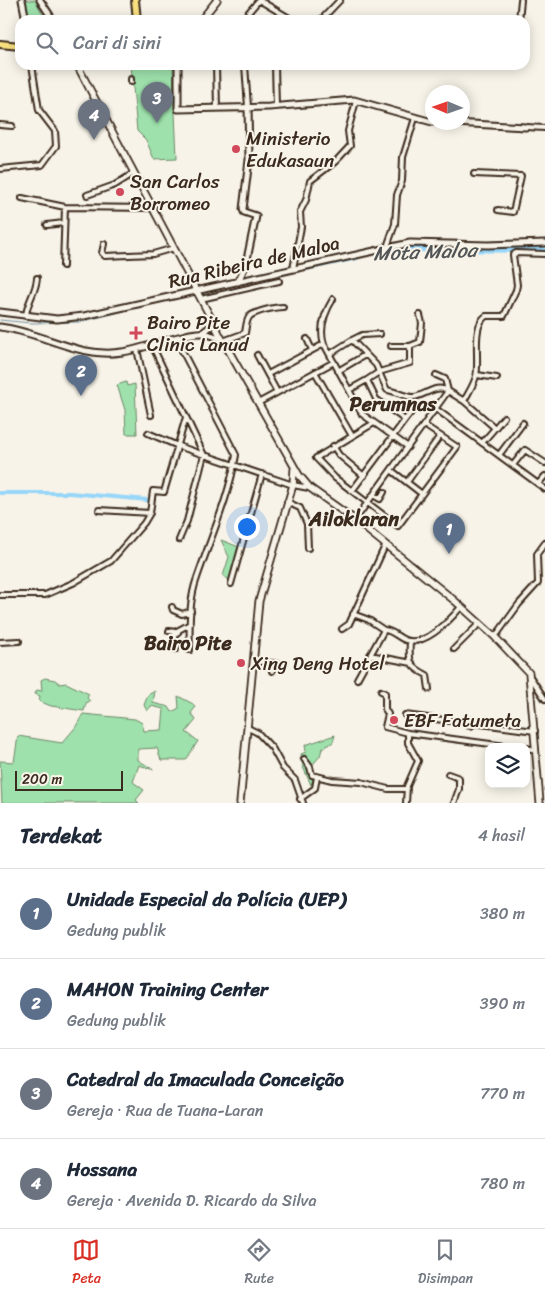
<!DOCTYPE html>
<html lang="id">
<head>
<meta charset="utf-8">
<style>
  :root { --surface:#fff; --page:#f6f6f7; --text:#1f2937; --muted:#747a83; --line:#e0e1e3; --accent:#d93025 }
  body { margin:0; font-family:Sriracha,sans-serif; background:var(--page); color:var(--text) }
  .controls { position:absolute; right:15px; bottom:15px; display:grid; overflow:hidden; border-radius:10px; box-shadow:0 2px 12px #0003 }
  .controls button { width:45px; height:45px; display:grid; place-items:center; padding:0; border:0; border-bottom:1px solid var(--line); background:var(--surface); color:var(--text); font:25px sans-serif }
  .compass { position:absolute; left:425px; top:85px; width:45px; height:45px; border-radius:50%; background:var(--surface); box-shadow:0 2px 12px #0003; rotate:272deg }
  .scale { position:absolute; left:15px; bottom:12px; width:108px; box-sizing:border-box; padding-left:5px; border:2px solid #3b2a1e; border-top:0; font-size:14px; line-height:18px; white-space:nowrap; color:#3b2a1e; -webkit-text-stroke:4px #f7f3e8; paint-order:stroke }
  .you { position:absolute; left:246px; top:526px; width:18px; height:18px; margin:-12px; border:4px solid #fff; border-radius:50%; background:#1a73e8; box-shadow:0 0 0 8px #1a73e833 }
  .badge { display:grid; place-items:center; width:32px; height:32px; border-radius:50%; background:var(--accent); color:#fff; font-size:16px; font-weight:700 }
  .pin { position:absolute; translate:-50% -41px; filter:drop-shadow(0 1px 2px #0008) }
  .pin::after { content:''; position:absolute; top:26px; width:18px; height:15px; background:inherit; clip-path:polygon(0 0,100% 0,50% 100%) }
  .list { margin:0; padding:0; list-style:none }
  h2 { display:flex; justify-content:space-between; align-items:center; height:65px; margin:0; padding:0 20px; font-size:21px }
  h2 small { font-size:16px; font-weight:400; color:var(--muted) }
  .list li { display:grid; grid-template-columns:32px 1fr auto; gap:15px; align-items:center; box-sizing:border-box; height:90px; padding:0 20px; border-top:1px solid var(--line) }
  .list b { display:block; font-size:19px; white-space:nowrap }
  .list p { margin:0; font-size:16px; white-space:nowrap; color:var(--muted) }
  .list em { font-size:16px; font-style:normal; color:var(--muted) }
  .icon { flex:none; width:28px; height:28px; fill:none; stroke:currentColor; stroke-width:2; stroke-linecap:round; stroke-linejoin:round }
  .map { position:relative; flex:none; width:545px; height:803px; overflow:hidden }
  .search { position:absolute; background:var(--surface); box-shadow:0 2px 12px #0003; left:15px; right:15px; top:15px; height:55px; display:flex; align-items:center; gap:12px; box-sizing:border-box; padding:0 18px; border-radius:15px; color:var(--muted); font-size:19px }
  .sheet { height:425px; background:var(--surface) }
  nav { display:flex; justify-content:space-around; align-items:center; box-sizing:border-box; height:70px; border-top:1px solid var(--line); background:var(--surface); font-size:14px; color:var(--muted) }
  nav a { display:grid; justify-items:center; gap:2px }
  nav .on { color:var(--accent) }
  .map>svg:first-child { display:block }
</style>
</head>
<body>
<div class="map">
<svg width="545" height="803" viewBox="0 0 545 803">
  <rect width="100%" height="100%" fill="#f7f3e8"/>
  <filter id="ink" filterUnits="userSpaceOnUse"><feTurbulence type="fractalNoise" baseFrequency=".02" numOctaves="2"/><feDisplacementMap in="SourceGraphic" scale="10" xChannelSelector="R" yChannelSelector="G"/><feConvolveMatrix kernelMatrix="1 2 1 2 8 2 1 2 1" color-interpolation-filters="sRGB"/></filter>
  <g filter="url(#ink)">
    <!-- green -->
    <path fill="#9ee1ac" stroke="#6c8665" d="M25 0H35L46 20H29Z
      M131 65 173 67 177 158 154 159 146 140 137 131Z
      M126 382 127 386 135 384 137 434H126L125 410 117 385Z
      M221 540 239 547 230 580 223 576 229 557Z
      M45 678 55 680 60 684 66 683 89 694 87 698 90 701 86 703 84 711 51 706 39 701 40 696 35 694 37 690 42 691 41 680Z
      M155 691 153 703 169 707 172 712 179 708 178 696 193 704 195 708 191 713 196 720 186 732 198 741 186 760H161L157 748 138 749V760L154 770 139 765 133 782 144 790 136 800 139 803H2L0 761 14 762 18 736 62 743 75 728 83 714 135 719 142 723 144 731 162 730 164 709 151 706 147 711 144 705 148 695Z
      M335 735 333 742 322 749 320 756 309 769 314 776 311 785 303 767 301 754 306 752 305 745Z"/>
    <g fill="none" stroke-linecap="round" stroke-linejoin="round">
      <!-- stream -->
      <path stroke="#7391a1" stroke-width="1" d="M516 246H545
        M398 248 469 247
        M0 320 31 323 80 322 168 300"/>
      <!-- canal -->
      <path stroke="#98d6f9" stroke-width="4" d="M0 493H70L148 500"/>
      <!-- river -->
      <path stroke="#98d6f9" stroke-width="6" d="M374 253 424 249 545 250
        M306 268 357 257"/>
      <defs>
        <path id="minor" d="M242 20 259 0 291 19
          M321 20 340 0
          M519 20 521 0
          M216 65 217 108
          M245 65 248 107
          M275 65 276 106
          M131 79V82
          M0 125 12 126
          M526 127 545 128
          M0 169 42 165 56 146 55 131 39 110 32 65
          M474 174 521 176 513 212 498 210
          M87 195 115 185 134 173
          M22 198 65 207 153 208
          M47 225 64 223
          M104 244 102 253 105 256 153 254 174 248
          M387 247 395 224 397 195 402 181 403 157 415 118
          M63 266 65 207
          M293 269 301 227 300 212 306 200 310 181 336 161 350 146 348 131 356 101
          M201 299 279 281
          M333 299C325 312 319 329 324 344L362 414 408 447
          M26 316C27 301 36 293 37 278
          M176 339 236 455C229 498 210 539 196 581 189 602 189 628 190 650
          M307 339 312 350
          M352 340 362 335 380 334
          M223 341 245 333C246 328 246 320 250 316 257 311 275 307 283 307
          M152 345 204 455 187 521 179 540
          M391 346H410V363L379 372 387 390C395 391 408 398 414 397 425 396 436 383 448 391L445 379 436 375
          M410 346 420 342 422 323 420 315
          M137 349 151 415
          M330 354 352 340 376 365 379 372 367 380
          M257 355 277 392
          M338 371 365 355
          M315 372 352 436
          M268 374 324 344
          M477 375 497 378
          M349 390 367 380 376 399 405 420 352 491
          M464 401C468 393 474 385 476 376 480 361 471 326 486 316H504L516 290 517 285 513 255 516 253 545 254
          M258 403 334 362
          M436 409 545 489
          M405 420 416 406
          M374 423 316 458 335 478 398 526 457 447 424 425
          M495 428 504 417
          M148 433 178 446 293 485 309 488
          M333 446 339 455 364 476
          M499 455 523 423
          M513 465 525 450 545 463
          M391 470 422 494
          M407 482 440 436
          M538 484 545 476
          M373 495 380 499 384 492
          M287 502 300 508 307 524 308 548
          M99 510 150 513
          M355 520 448 391 464 401 495 428 482 443
          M231 584 262 474
          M0 595H45L73 583 111 561 144 523 150 513 153 491 164 492 186 417
          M172 607 173 610 182 614 191 611
          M353 614 369 620 384 630
          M342 629 349 624 385 546
          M169 631 175 632 190 624
          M495 637 519 604 538 583 537 554 545 543
          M410 641C409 661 408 666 427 675L429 689
          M0 642 19 641
          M176 649 175 634 178 632
          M454 649 480 623
          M370 655 412 663
          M254 661 278 664
          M268 662 271 664 272 671
          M531 678 545 699
          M357 679 384 630C392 630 397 637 405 640 425 647 450 620 461 607
          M381 691 385 693V709L388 714 385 727 408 733
          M405 715 466 723
          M467 723a3 3 0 1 1 6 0a3 3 0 1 1-6 0Z
          M473 723 535 731
          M248 728 258 733 272 748 283 768 295 780 303 803
          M526 748 536 750
          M304 759 310 767 312 775 332 780 361 782 388 789H407
          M448 774 459 778V789L454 803
          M300 799 315 788 317 777
          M406 803 407 786 418 761 408 743V733L513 747"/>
        <path id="tertiary" d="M22 0 26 20
          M40 0 53 20
          M178 65V109L269 107 354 100 432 122
          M437 122 526 127
          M238 282 246 264 256 216 244 212 243 209 249 160 248 107
          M0 312 57 319 84 316 410 243 488 245 545 243
          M0 327C42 332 79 359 122 352 141 350 188 331 203 333 209 334 216 337 222 339
          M202 333 214 324"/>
        <path id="secondary" d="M201 20 217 0
          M77 65 222 339 299 475 310 488 355 520 455 601 495 637 529 673 540 803
          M240 803 259 601 293 485 294 469"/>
        <path id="primary" d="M135 0 137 20
          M0 44 20 46"/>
      </defs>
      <!-- minor casing -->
      <use href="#minor" stroke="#3b2a1e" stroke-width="8"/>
      <!-- tertiary casing -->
      <use href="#tertiary" stroke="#3b2a1e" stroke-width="9"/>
      <!-- secondary casing -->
      <use href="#secondary" stroke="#3b2a1e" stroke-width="9"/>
      <!-- primary casing -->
      <use href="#primary" stroke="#3b2a1e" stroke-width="10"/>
      <!-- minor -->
      <use href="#minor" stroke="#f7f3e8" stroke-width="4"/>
      <!-- tertiary -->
      <use href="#tertiary" stroke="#f7f3e8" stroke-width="5"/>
      <!-- secondary -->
      <use href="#secondary" stroke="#f7f3e8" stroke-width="5.5"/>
      <!-- primary -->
      <use href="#primary" stroke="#fae180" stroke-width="6"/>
    </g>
  </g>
  <!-- markers -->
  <g fill="#d1495b" stroke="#f7f3e8" stroke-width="2">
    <circle cx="236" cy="149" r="5"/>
    <circle cx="120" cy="192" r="5"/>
    <path d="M133.5 325.5h5v5h5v5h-5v5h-5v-5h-5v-5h5z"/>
    <circle cx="241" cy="663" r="5"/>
    <circle cx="394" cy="720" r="5"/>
  </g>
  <g text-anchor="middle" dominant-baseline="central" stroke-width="4" stroke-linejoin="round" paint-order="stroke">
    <!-- poi labels -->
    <g font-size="19" fill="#3b2a1e" stroke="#f7f3e8" text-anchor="start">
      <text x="246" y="138">Ministerio<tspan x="246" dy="22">Edukasaun</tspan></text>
      <text x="130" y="181">San Carlos<tspan x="130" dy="22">Borromeo</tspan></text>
      <text x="147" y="322">Bairo Pite<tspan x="147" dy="22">Clinic Lanud</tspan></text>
      <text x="251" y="663">Xing Deng Hotel</text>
      <text x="404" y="720">EBF Fatumeta</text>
    </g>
    <!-- street labels -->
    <g font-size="19" fill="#3b2a1e" stroke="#f7f3e8">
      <text transform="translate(254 262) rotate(-13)">Rua Ribeira de Maloa</text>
    </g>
    <!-- water labels -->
    <g font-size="20" font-style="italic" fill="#525555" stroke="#f7f3e8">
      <text transform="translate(425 252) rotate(-2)">Mota Maloa</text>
    </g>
    <!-- neighbourhood labels -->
    <g font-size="20" font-weight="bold" fill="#3b2a1e" stroke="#f7f3e8">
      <text x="393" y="404">Perumnas</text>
      <text x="354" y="519">Ailoklaran</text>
      <text x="188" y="643">Bairo Pite</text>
    </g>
  </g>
</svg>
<div class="controls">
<button><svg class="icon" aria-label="layers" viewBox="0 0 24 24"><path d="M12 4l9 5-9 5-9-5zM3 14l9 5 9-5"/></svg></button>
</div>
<svg class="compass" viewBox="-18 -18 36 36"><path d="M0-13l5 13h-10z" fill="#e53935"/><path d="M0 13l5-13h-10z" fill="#747a83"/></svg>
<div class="scale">200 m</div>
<div class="you"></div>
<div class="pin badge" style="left:449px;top:554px;background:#5c6f8a">1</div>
<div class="pin badge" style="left:81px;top:396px;background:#5c6f8a">2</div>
<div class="pin badge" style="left:157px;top:123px;background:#6b7280">3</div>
<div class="pin badge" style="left:94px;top:140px;background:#6b7280">4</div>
<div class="search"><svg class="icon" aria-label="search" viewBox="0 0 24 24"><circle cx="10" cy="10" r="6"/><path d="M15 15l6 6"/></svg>Cari di sini</div>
</div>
<section class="sheet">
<h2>Terdekat<small>4 hasil</small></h2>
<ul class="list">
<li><span class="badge" style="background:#5c6f8a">1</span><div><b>Unidade Especial da Polícia (UEP)</b><p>Gedung publik</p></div><em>380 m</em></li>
<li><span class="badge" style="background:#5c6f8a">2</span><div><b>MAHON Training Center</b><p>Gedung publik</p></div><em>390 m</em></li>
<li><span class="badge" style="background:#6b7280">3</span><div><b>Catedral da Imaculada Conceição</b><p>Gereja · Rua de Tuana-Laran</p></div><em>770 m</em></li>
<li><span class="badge" style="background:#6b7280">4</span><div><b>Hossana</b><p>Gereja · Avenida D. Ricardo da Silva</p></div><em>780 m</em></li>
</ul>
</section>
<nav>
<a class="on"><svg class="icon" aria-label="map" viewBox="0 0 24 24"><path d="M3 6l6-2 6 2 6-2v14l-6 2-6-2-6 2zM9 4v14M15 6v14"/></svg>Peta</a>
<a><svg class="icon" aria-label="directions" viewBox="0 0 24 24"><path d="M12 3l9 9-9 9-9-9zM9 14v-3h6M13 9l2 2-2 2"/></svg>Rute</a>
<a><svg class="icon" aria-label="saved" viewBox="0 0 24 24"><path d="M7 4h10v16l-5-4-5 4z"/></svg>Disimpan</a>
</nav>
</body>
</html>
